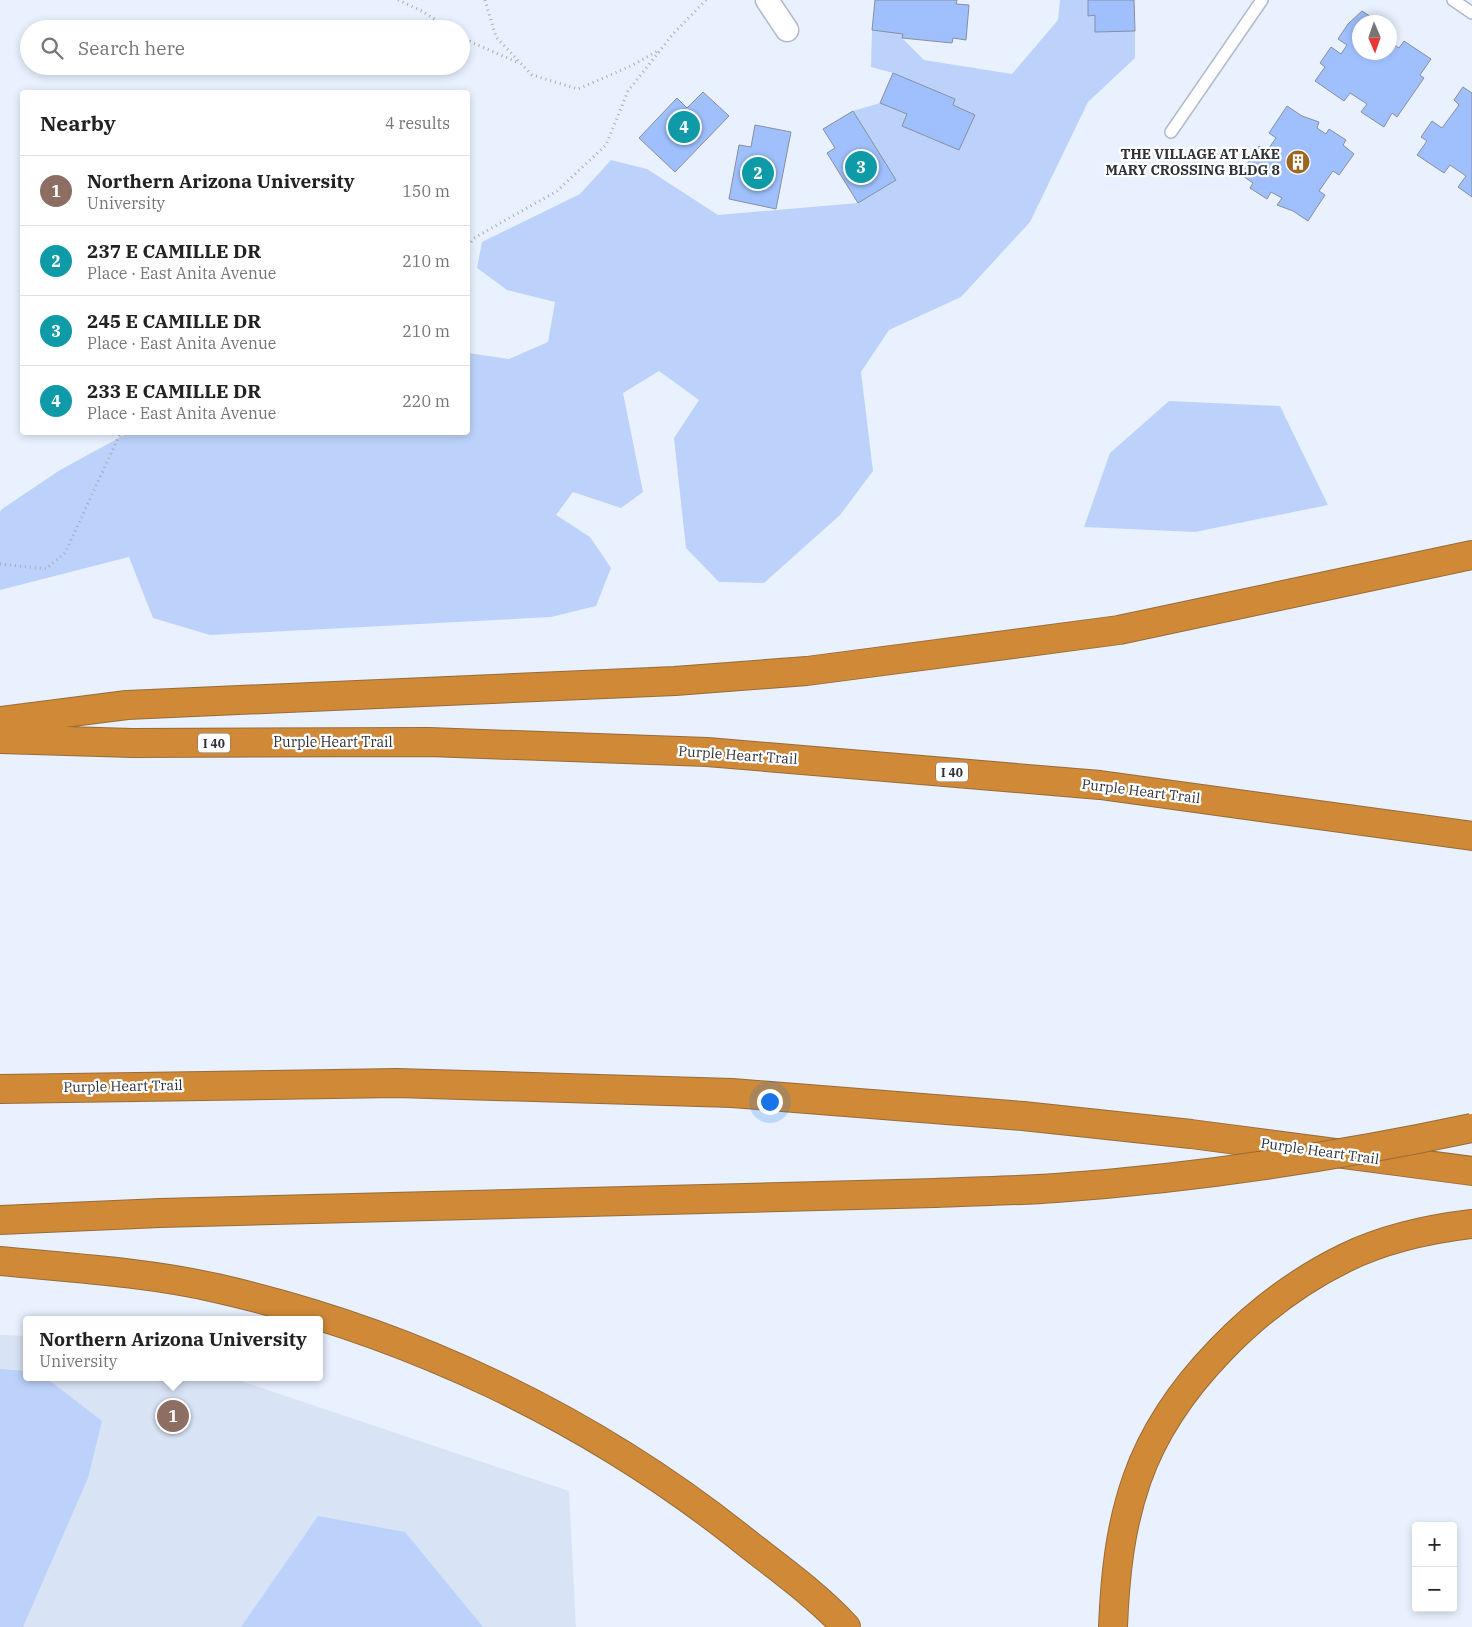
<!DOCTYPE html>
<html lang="en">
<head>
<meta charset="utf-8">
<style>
  :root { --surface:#fff; --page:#f6f6f6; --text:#222; --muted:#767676; --line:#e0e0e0; --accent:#0b8043 }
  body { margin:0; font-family:"IBM Plex Serif",serif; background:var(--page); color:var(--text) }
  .controls { position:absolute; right:15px; bottom:15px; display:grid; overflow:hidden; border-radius:5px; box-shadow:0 2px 8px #0003 }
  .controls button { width:45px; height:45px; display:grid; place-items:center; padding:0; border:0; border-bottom:1px solid var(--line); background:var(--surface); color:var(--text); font:25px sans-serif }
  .compass { position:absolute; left:1352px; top:15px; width:45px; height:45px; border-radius:50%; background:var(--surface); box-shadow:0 2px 8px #0003; rotate:178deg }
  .you { position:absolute; left:769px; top:1101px; width:18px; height:18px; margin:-12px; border:4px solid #fff; border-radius:50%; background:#1a73e8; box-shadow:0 0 0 8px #1a73e833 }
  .badge { display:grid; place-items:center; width:32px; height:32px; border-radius:50%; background:var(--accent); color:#fff; font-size:16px; font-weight:700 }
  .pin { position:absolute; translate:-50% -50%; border:2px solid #fff; box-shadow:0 1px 5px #0006 }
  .popup { position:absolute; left:23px; top:1316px; width:300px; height:65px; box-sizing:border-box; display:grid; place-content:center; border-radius:5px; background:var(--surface); filter:drop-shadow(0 1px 4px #0005); font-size:16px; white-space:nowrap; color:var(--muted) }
  .popup b { font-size:19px; color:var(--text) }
  .popup::after { content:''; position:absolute; left:50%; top:100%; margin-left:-10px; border:10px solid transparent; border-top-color:var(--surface) }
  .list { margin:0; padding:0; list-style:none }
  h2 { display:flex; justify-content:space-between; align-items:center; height:65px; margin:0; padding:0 20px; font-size:21px }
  h2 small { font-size:16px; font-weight:400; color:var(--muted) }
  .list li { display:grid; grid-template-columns:32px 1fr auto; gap:15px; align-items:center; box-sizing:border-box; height:70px; padding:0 20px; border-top:1px solid var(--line) }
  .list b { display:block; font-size:19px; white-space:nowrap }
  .list p { margin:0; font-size:16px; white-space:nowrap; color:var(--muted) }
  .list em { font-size:16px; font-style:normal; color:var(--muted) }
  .icon { flex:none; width:28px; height:28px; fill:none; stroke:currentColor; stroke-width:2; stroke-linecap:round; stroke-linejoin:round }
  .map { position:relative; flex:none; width:1472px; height:1627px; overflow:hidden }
  .search { position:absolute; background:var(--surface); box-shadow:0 2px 8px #0003; left:20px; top:20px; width:450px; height:55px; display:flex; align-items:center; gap:12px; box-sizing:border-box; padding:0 18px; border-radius:28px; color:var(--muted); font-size:19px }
  .panel { position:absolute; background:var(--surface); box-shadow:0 2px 8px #0003; left:20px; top:90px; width:450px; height:345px; border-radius:5px }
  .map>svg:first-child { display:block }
</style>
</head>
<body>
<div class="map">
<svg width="1472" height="1627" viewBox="0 0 1472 1627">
  <rect width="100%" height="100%" fill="#e9f1ff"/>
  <!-- built -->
  <path fill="#d8e3f5" d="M0 1335 27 1336V1377H229L569 1491 576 1627H0Z"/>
  <!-- green -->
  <path fill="#bdd2fa" d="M1060 0H1088V15H1095L1096 32 1135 31V58L1088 102 1030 222 961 297 889 330 861 372 873 471 840 515 764 583 719 582 686 548 674 438 699 400 659 371 623 393 643 492 621 508 573 492 556 515 590 537 611 568 596 606 551 617 210 635 153 618 129 557 0 590V512L2 509 60 470 128 433 468 432V353L509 359 548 342 555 302 507 290 477 268 482 242 580 194 611 160 647 169 718 215 858 203 895 180 853 111 880 103 907 114 902 126 959 150 975 115 953 105 955 99 893 73 871 67 872 30 903 34 902 38 924 60 1012 74 1058 20Z
    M1169 401 1280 406 1328 505 1195 532 1084 527 1110 453Z
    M0 1369 27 1371V1377H45L102 1421 88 1478 23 1627H0Z
    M318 1516 405 1532 483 1627H241Z"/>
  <!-- building -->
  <path fill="#9fc0fd" stroke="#868f9f" d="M875 0H957L956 4 969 5 966 40 953 38 952 43 902 38 903 34 872 30Z
    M1088 0H1134L1135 31 1095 32V15L1088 16Z
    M1362 11 1379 22H1360V52H1390V42L1399 48 1404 41 1431 59 1420 75 1424 78 1397 117 1392 113 1384 127 1361 112 1367 104 1350 93 1344 101 1315 81 1325 67 1320 63 1331 47 1341 54 1347 45 1338 39 1348 24Z
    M893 73 955 99 953 105 975 115 959 150 902 126 907 114 880 103Z
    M1463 87 1472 93V197L1458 187 1466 176 1450 165 1444 173 1417 155 1427 141 1421 137 1432 121 1442 128 1459 105 1454 100Z
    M703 92 729 116 675 172 639 138 677 98 687 108Z
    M1287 106 1302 116 1319 122 1317 128 1326 134 1329 129 1346 140 1343 145 1354 154 1339 175 1333 171 1319 191 1325 195 1308 221 1293 211 1277 205 1282 198 1271 192 1267 199 1250 188 1253 183 1240 174 1259 146 1266 152 1276 138 1269 133Z
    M853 111 896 180 858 203 827 153 835 148 823 129Z
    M755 125 791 132 776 209 729 199 739 145 751 147Z"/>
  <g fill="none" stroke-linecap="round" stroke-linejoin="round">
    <defs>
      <path id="service" d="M1453 0 1472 13
        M1171 132 1262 0"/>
      <path id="minor" d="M767 0 787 30"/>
      <path id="motorway" d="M0 721 127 705 675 681 807 671 1119 630 1472 555
        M0 739 132 743 429 742 707 752 1100 785 1472 836
        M0 1089 397 1083 732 1093 1023 1116 1191 1134 1472 1171
        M0 1220 160 1213 935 1193
        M0 1261C72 1268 145 1272 216 1288 405 1331 585 1415 738 1536 774 1565 815 1593 846 1627
        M1113 1627C1115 1576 1120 1527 1137 1479 1169 1387 1259 1300 1345 1258 1384 1239 1429 1229 1472 1224"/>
    </defs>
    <!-- service casing -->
    <use href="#service" stroke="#b1bacb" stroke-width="14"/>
    <!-- minor casing -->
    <use href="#minor" stroke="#b1bacb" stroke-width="25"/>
    <!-- motorway casing -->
    <use href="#motorway" stroke="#976b37" stroke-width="30"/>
    <!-- path -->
    <path stroke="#a6acb8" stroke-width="3" stroke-dasharray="1 4" stroke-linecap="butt" d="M398 0 422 11 450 29
      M485 0 496 37 532 75 578 89 631 66 659 50
      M461 36 473 43 519 63
      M468 246 474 238 557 191 606 145 628 91 673 34 706 0
      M0 564 46 569 65 553 119 436 123 432"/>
    <!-- service -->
    <use href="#service" stroke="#fff" stroke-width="11"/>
    <!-- minor -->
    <use href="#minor" stroke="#fff" stroke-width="22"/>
    <!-- motorway -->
    <use href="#motorway" stroke="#d08a37" stroke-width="28"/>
    <defs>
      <path id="motorway-bridge" d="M935 1193C975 1191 1016 1191 1056 1188 1196 1178 1335 1157 1472 1128"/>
    </defs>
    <!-- motorway-bridge casing -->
    <use href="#motorway-bridge" stroke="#976b37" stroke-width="30" stroke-linecap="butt"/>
    <!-- motorway-bridge -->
    <use href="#motorway-bridge" stroke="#d08a37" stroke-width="28"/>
  </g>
  <!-- icons -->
  <defs>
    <symbol id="building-disc" viewBox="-11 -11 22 22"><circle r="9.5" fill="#9c6520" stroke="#fff"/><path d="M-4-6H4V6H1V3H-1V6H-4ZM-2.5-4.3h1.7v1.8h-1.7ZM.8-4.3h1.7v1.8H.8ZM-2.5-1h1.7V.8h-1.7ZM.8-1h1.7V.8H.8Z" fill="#fff"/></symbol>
  </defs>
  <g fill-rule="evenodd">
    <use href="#building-disc" x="1284" y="148" width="28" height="28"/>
  </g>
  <g text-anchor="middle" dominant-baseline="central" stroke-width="4.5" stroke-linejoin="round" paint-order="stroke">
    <!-- shield labels -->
    <g fill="#fff" stroke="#6d6f74" stroke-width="1">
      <rect x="198" y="733.5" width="32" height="19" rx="4"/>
      <rect x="936" y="762.5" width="32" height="19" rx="4"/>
    </g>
    <g font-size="12" font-weight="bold" fill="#2e3138">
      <text x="214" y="743">I 40</text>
      <text x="952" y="772">I 40</text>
    </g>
    <!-- poi labels -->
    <g font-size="14" font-weight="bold" fill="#2e3138" stroke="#fff" text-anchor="end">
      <text x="1280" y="154">THE VILLAGE AT LAKE<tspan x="1280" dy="16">MARY CROSSING BLDG 8</tspan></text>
    </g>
    <!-- street labels -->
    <g font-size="14" fill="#2e3138" stroke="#fff">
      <text x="333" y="742">Purple Heart Trail</text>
      <text transform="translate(738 755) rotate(4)">Purple Heart Trail</text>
      <text transform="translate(1141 791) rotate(7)">Purple Heart Trail</text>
      <text transform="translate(123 1086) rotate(-1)">Purple Heart Trail</text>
      <text transform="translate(1320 1151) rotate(8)">Purple Heart Trail</text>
    </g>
  </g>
</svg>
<div class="controls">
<button>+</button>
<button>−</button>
</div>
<svg class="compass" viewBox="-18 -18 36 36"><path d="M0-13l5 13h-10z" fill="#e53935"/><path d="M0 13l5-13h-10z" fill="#767676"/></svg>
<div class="you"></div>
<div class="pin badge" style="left:173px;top:1416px;background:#8d6e63">1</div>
<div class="popup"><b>Northern Arizona University</b>University</div>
<div class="pin badge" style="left:758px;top:173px;background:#0f9aa8">2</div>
<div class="pin badge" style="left:861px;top:167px;background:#0f9aa8">3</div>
<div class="pin badge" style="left:684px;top:127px;background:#0f9aa8">4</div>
<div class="search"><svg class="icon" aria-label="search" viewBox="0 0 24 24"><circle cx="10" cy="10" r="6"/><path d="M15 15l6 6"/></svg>Search here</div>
<section class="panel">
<h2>Nearby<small>4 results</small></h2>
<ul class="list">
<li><span class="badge" style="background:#8d6e63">1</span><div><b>Northern Arizona University</b><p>University</p></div><em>150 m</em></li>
<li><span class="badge" style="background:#0f9aa8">2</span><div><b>237 E CAMILLE DR</b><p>Place · East Anita Avenue</p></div><em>210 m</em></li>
<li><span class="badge" style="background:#0f9aa8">3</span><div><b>245 E CAMILLE DR</b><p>Place · East Anita Avenue</p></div><em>210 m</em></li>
<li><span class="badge" style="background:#0f9aa8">4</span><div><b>233 E CAMILLE DR</b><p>Place · East Anita Avenue</p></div><em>220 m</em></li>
</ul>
</section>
</div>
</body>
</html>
